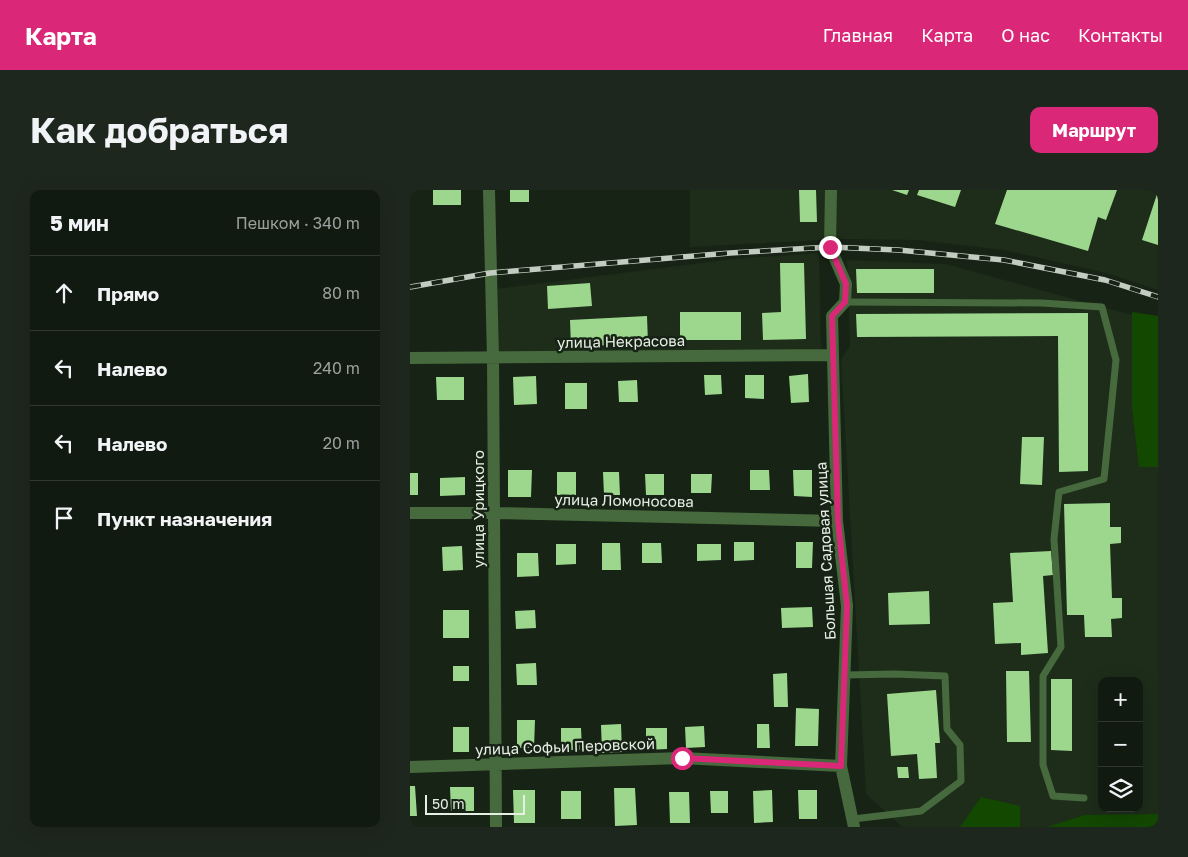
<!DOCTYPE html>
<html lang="ru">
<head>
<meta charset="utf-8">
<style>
  :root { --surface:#111a10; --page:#1e271e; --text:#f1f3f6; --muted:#9ca19f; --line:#303830; --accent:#db2777 }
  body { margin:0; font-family:"Golos Text",sans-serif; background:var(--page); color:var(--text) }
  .controls { position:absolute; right:15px; bottom:15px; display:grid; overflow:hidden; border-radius:10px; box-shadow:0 5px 20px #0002 }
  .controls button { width:45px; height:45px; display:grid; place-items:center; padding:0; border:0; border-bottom:1px solid var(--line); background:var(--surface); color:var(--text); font:25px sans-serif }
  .scale { position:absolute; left:15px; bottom:12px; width:100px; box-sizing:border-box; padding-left:5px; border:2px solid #e7efe5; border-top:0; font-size:14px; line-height:18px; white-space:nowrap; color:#e7efe5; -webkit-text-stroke:4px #172315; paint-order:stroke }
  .stop { position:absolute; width:15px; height:15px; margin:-11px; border:4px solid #db2777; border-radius:50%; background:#fff }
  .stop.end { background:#db2777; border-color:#fff; box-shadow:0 1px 5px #0008 }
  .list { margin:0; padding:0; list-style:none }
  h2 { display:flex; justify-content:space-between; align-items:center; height:65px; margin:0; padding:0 20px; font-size:21px }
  h2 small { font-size:16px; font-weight:400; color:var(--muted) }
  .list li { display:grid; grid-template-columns:32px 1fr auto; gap:15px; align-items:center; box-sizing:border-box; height:75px; padding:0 20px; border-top:1px solid var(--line) }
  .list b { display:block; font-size:19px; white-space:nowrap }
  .list em { font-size:16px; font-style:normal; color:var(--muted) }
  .icon { flex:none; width:28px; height:28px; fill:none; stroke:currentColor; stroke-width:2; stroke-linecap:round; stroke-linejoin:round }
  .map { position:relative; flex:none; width:748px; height:637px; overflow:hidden; border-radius:10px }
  header { display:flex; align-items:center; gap:30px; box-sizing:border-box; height:70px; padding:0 25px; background:var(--accent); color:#fff }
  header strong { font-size:24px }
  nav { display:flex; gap:28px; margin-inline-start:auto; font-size:18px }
  .intro { display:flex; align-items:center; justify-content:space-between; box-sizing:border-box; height:120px; padding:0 30px }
  h1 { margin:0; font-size:35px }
  .button { padding:12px 22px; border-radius:10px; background:var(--accent); color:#fff; font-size:18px; font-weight:700 }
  main { display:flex; gap:30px; padding:0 30px }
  aside { flex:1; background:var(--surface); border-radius:10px; box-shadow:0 5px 20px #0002 }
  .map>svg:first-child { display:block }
</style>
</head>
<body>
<header>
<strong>Карта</strong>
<nav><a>Главная</a><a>Карта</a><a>О нас</a><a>Контакты</a></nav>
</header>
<div class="intro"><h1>Как добраться</h1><a class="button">Маршрут</a></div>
<main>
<aside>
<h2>5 мин<small>Пешком · 340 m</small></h2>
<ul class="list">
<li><svg class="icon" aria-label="ahead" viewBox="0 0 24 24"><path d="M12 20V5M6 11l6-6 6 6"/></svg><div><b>Прямо</b></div><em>80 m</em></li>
<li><svg class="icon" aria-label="left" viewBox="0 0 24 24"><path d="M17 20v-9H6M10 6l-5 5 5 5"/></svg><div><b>Налево</b></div><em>240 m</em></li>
<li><svg class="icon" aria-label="left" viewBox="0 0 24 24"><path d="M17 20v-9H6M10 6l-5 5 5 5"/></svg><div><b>Налево</b></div><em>20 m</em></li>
<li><svg class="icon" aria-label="arrive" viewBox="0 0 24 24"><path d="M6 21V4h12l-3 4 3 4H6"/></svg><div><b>Пункт назначения</b></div></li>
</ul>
</aside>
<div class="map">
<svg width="748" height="637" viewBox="0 0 748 637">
  <rect width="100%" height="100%" fill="#172315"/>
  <!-- built -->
  <path fill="#1d2d1a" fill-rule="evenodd" d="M280 0H748V100L696 83 594 60 508 50 430 49 280 57Z
    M409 63 411 159 88 165 86 99 323 69Z
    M437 70 536 74 748 132V637H492L456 604 431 170 440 155ZM692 491H729V618H692Z"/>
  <!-- green -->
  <path fill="#134800" d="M722 122 748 126V277H729L722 218Z
    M571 607 610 616V637H550Z
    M748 624V637H637L675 625Z"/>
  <!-- building -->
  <path fill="#9cd78d" d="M23 0H51V15H23Z
    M100 0H119V12H100Z
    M389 0H406L407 32H390Z
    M482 0H499L497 5Z
    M509 0H551L545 17 507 5Z
    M597 0H707L696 30 688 27 678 61 585 34Z
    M748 1V55L732 50Z
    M370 73H394L396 149 353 150 352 123 371 122Z
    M446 79H524V103H447Z
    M180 93 182 116 138 119 137 96Z
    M270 122H331V150H270Z
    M678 123V281L649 282 648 146 447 147 446 124Z
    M237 126 238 153 161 157 160 130Z
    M398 184 399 212 381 213 379 186Z
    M294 185H311L312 204 295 205Z
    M335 185H354V209L335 208Z
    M126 186 127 214 104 215 103 187Z
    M26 187H54V210H27Z
    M227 190 228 212H209L208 191Z
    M155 193H177V219H155Z
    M612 247H634L632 295 610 294Z
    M98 280H122L121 307H98Z
    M340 280H359L360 300H340Z
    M383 280H402V307L384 306Z
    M147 282H166V305H147Z
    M193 282H209L210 305H194Z
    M0 283H8V305H0Z
    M235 284H254V305H236Z
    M281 284H302L301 303H281Z
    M55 287V305L30 306V288Z
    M700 313V337H711V353L700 354 702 408H712V428L701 429 702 447H675L674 425H657L654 314Z
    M324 352H344V370L324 371Z
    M386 352H403L402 378H386Z
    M192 353H210L211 380H192Z
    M232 353H251L252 373H232Z
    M146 354H166V374L146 375Z
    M287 354H311V370L287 371Z
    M52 356 53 380 33 381 32 357Z
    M641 361 643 385 633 386 638 463 611 465V453L585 454 583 413 603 412 600 363Z
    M107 363H128L129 386 107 387Z
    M519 401 520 434 479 435 478 403Z
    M402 417 403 437 372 438 371 418Z
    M33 420H59V448H33Z
    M125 420 126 438 106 439 105 421Z
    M126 473 127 495H107L106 474Z
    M43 476H59V491H43Z
    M596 481H619L621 552H597Z
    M377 483 378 517H364L363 484Z
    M641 489H662V561L641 560Z
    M526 500 530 553H525L527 588 509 589 507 564 481 566 477 504Z
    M386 518 409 519 408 556H385Z
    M107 530H125L124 558H107Z
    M211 534 212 562 192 563 191 535Z
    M347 534H359L360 558H347Z
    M294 536 295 557 276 558 275 537Z
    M43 537H59V562H43Z
    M151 538H171L172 560H151Z
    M236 538H257V559L236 560Z
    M487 577H498L499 588H488Z
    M0 596H5L7 626H0Z
    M40 597H64V621H41Z
    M204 598H225L227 635 205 636Z
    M103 600H125V633H104Z
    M362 600 363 632 344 633 343 601Z
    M388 600H407V629H389Z
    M151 601H171V629H151Z
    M300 601H318V623H301Z
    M259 602H279L280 633H260Z"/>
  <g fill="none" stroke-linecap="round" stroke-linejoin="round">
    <!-- lane -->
    <path stroke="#466a3d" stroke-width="7" d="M435 112 632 113 692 117 706 170 694 289 649 302 644 349 651 457 633 486V575L643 606 674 608
      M436 485 485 484 535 486 537 539 550 555 551 591 511 621 443 629"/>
    <!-- street -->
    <path stroke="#466a3d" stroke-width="12" d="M79 0 83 169 86 637
      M421 0 420 57 436 94 435 112 422 126 427 331 437 416 431 576 444 637
      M0 168 423 165
      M0 323H84L427 331
      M0 577 272 568 431 576"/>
    <defs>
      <path id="rail" d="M0 97 80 83 320 63 420 57 488 60 594 70 695 90 748 107"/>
    </defs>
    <!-- rail casing -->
    <use href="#rail" stroke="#c3ccc1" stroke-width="5.5"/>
    <!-- rail -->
    <use href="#rail" stroke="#172315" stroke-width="4" stroke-dasharray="11" stroke-linecap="butt"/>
  </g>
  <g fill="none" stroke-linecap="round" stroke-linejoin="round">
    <!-- route -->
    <path stroke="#db2777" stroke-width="6" d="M272 568 431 576 437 416 428 331 422 126 435 112 436 94 420 57"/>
  </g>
  <g text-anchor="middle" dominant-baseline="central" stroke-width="5" stroke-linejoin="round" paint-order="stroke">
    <!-- street labels -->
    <g font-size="15" fill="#e7efe5" stroke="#172315">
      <text transform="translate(211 151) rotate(-1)">улица Некрасова</text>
      <text transform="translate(214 310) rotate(1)">улица Ломоносова</text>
      <text transform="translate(68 319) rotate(-90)">улица Урицкого</text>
      <text transform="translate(415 361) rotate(-93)">Большая Садовая улица</text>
      <text transform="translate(155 556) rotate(-2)">улица Софьи Перовской</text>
    </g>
  </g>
</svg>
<div class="controls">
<button>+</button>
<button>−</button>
<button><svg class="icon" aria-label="layers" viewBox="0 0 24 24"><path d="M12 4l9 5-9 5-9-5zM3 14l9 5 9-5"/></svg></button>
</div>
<div class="scale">50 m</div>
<div class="stop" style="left:272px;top:568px"></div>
<div class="stop end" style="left:420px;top:57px"></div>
</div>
</main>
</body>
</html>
